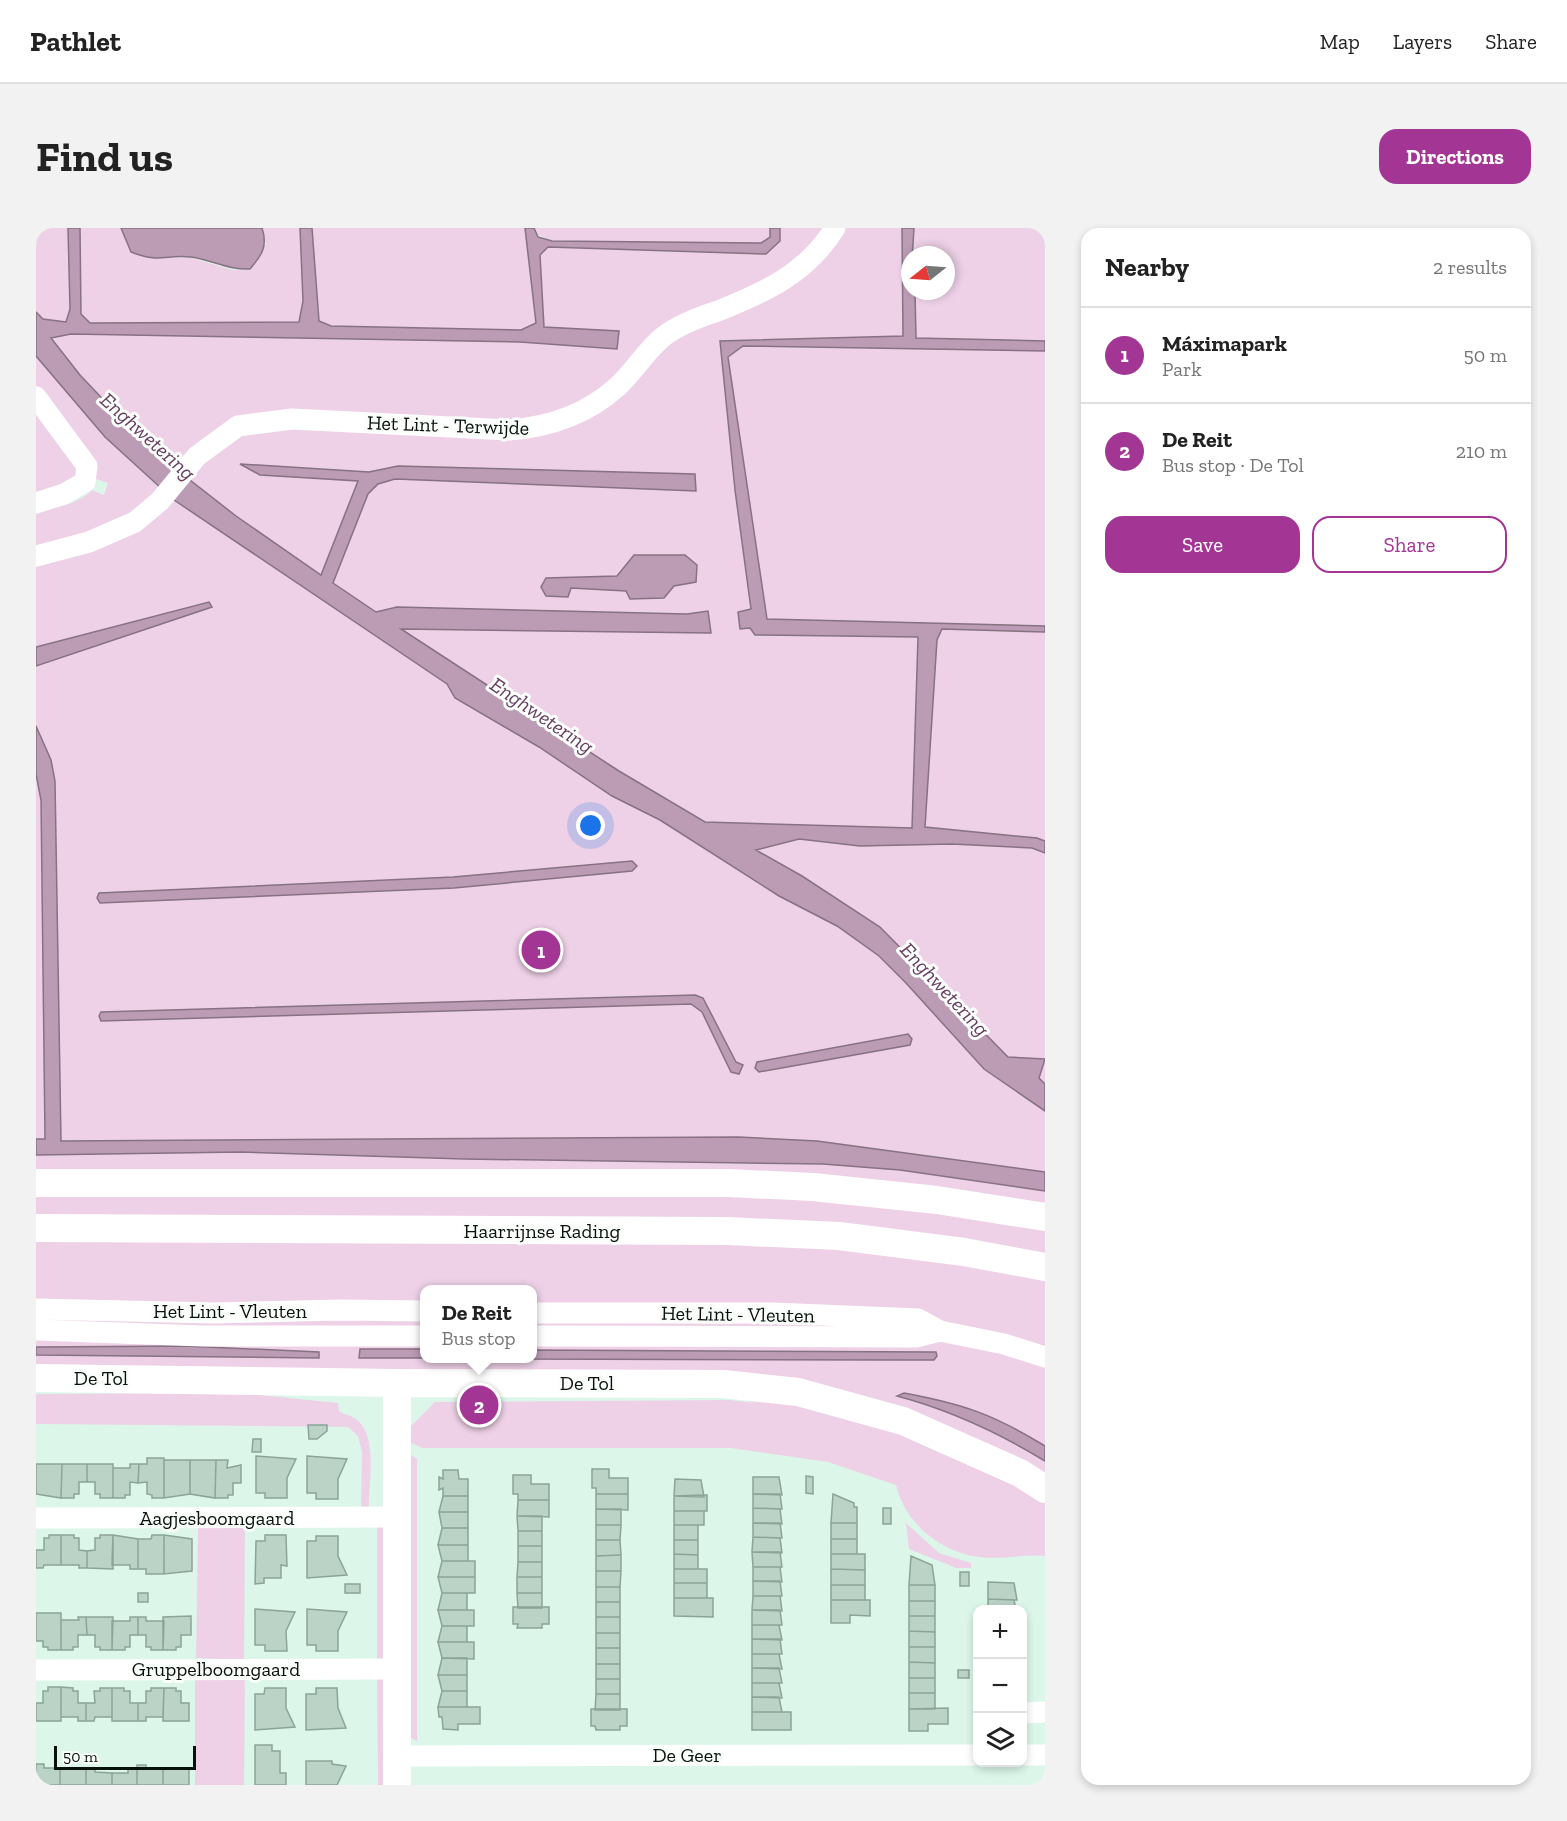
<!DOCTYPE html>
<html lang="en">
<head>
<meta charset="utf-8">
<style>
  :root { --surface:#fff; --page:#f2f2f2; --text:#222; --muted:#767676; --line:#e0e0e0; --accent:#a33594 }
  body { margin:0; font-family:"Zilla Slab",serif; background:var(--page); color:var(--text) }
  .controls { position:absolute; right:18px; bottom:18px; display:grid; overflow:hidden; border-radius:12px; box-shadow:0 3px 9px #0003 }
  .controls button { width:54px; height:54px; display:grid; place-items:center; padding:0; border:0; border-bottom:2px solid var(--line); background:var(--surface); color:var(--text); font:30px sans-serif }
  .compass { position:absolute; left:865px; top:18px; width:54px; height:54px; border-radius:50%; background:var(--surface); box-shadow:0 3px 9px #0003; rotate:253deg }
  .scale { position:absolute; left:18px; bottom:15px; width:142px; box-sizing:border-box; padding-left:6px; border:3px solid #09110d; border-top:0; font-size:16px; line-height:21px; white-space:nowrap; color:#09110d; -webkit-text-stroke:4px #f9fefb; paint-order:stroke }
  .you { position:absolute; left:555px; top:598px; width:21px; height:21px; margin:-15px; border:4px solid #fff; border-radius:50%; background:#1a73e8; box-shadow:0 0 0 9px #1a73e833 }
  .badge { display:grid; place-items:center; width:39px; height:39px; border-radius:50%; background:var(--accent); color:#fff; font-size:20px; font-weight:700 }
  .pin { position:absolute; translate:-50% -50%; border:3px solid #fff; box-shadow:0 2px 6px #0006 }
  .popup { position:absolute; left:384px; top:1057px; width:117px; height:78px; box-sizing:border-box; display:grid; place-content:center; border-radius:12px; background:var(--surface); filter:drop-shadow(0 2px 4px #0005); font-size:20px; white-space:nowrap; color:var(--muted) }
  .popup b { font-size:22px; color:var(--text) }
  .popup::after { content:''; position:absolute; left:50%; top:100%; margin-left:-12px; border:12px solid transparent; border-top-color:var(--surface) }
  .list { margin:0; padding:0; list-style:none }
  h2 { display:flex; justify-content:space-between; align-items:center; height:78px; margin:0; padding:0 24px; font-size:26px }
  h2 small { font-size:20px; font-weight:400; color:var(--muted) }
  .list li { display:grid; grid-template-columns:39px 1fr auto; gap:18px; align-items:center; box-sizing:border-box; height:96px; padding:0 24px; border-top:2px solid var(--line) }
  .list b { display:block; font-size:22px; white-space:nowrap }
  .list p { margin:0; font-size:20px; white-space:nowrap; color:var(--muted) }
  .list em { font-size:20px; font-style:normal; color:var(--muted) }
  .actions { display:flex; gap:12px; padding:18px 24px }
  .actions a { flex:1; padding:14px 0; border:2px solid var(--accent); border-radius:18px; text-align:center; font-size:21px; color:var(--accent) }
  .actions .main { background:var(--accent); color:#fff }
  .icon { flex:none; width:33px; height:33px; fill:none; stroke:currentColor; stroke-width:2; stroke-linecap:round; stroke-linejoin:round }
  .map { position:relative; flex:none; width:1009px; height:1557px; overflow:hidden; border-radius:18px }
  header { display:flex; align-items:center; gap:36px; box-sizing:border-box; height:84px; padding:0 30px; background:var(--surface); border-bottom:2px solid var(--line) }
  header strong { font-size:28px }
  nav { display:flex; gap:33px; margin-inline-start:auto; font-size:21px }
  .intro { display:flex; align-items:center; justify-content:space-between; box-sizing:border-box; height:144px; padding:0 36px }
  h1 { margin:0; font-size:42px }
  .button { padding:15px 27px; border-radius:18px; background:var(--accent); color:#fff; font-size:21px; font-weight:700 }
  main { display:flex; gap:36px; padding:0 36px }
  aside { flex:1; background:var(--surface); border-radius:18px; box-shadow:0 3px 9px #0003 }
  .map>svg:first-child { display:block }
</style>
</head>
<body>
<header>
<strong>Pathlet</strong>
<nav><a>Map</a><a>Layers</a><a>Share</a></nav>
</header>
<div class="intro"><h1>Find us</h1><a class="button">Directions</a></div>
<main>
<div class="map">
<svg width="1009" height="1557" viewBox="0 0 1009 1557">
  <rect width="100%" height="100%" fill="#dcf7e9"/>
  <!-- green -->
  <path fill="#eed1e7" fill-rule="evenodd" d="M0 0H32L34 81 31 93 45 86 44 0H85L95 24 139 30 152 29 197 42 214 41 230 16 226 0H264L267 73 264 94H251L270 105 504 104 499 26 512 19 729 26 744 13V0H1009V1328C988 1326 965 1332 943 1329 904 1324 869 1295 860 1257L792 1234 694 1220H386L371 1213 375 1198 399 1174 693 1172 719 1175 696 1168 0 1162V284C20 279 41 277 56 262L68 267 72 255 60 251 0 164V99L7 91 0 84ZM874 27H910V63H874ZM389 1062H497V1130H389Z
    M276 0H489L500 96 485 102 295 98 283 93Z
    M498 0H734V9L725 15 516 13 498 5Z
    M0 182 44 235 42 253 0 270Z
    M203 1165 302 1175 303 1183C308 1187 315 1187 320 1191 343 1209 332 1254 333 1280L325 1281 326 1224 322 1208 312 1199 0 1196V1166Z
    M371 1224 381 1231V1513L372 1508Z
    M870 1295 903 1325 935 1335V1340H920L873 1321Z
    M341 1296 348 1299 347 1428 346 1434 341 1435Z
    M209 1297 208 1432 160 1430 162 1299Z
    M341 1444 348 1452 349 1557H342Z
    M159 1450H209L208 1557H159Z"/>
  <!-- water -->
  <path fill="#bc9bb5" stroke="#867283" stroke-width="1.5" d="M32 0H44L45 86 54 95 263 94 267 73 264 0H276L283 93 295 98 485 102 500 95 489 0H498L502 9 516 13 725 15 734 9V0H744V13L730 26 512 19 504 27 508 99 583 103 581 121 484 114 35 106 15 110 44 147 113 220 200 288 285 347 322 253 224 247 204 236 333 244 362 238 659 246 660 263 359 251 342 256 332 266 297 355 340 384 361 379 651 386 672 383 675 405 365 401 583 543 669 594 876 600 882 409 719 407 714 400 704 401 702 384 715 381 699 262 684 113 867 108 866 0H878L874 63H879L880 110 1009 113V123L707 118 692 129 731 391 1009 398V404L906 401 901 412 889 599 1001 610 1009 613V625L996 620 916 616 824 618 763 611 720 622 766 648 844 699 972 829 1009 831 1003 850 1009 856V883L948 841 870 755 843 728 801 698 743 668 624 592 576 568 503 519 419 470 411 456 138 272 69 209 0 128V84L7 91 30 94 34 81Z
    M85 0H226C232 18 226 27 214 41 192 42 176 32 155 29 129 26 125 36 95 24Z
    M598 327H649L661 337 660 354 638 358 628 370 594 371 590 363 535 360 532 369 510 368 505 359 510 350 581 348Z
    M173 374 176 379 0 438V419Z
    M0 498 15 532 19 553 25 913 702 909 781 913 1009 944V963L864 942 787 936 428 931 205 924 0 927V911H9L5 572 0 546Z
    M596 633 601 638 596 643 418 660 64 675 61 670 63 665 417 649Z
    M659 767 667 770 700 834 707 837 703 846 695 844 666 784 655 776 65 793 63 788 65 784Z
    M872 806 876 811 874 817 723 844 719 840 721 834Z
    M148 1118 283 1124V1130L0 1127V1119Z
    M324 1121H389V1130H323Z
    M497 1122 900 1124 901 1128 898 1132H855L478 1131 497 1130Z
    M868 1165C927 1176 957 1186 1009 1218V1233C963 1205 914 1182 861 1168Z"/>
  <!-- building -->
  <path fill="#bad3c6" stroke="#8ba497" stroke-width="1.5" d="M272 1197H291V1203L281 1211H273Z
    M217 1211H225V1224H216Z
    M220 1228 260 1231 251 1250V1270H229V1265H220Z
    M271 1228 311 1231 302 1251V1271H280V1265H271Z
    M111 1230H128V1270H116V1267L111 1266V1254L102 1255 103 1236H111Z
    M128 1232H154V1266L128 1270Z
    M154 1232H180L179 1270 154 1266Z
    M180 1232H192L191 1240 205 1237V1255H197V1267H192V1270H179Z
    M0 1236H26L25 1270 0 1266Z
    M26 1236H51V1254H43V1266H38V1270H25Z
    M51 1236H77V1270H64V1266H59V1254H51Z
    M94 1236H103L102 1255 94 1254V1267H89V1270H77V1240H94Z
    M556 1241H573V1250H592V1266H560V1260H556Z
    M407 1242H422L423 1251H432V1268H407V1260L403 1262V1249L407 1251Z
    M477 1247H495V1256H513V1272H482V1266H477Z
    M770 1248 777 1249V1266L770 1265Z
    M717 1249H743L746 1267 717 1266Z
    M639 1251 665 1252 668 1269 638 1268Z
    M560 1266H592V1282L560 1281Z
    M717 1266H744L746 1281 717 1280Z
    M797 1266 818 1275V1279H821V1295H795Z
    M668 1267H671V1283H638V1268Z
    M407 1268H432V1284H403Z
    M482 1272H513V1289L481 1288Z
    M717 1280 744 1281 746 1296 717 1295Z
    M847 1280H855V1296H847Z
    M560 1281H585V1297H560Z
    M638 1283H668V1297H638Z
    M403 1284H432V1300H406Z
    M481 1288H506V1303H482Z
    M717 1295H744L746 1310 717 1309Z
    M795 1295H821V1311H795Z
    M560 1297H585L584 1312H560Z
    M638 1297H662V1312H638Z
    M406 1300H432V1317H402Z
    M482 1303H506V1318H482Z
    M13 1307H25V1337H8L7 1340H0V1322H8V1310H13Z
    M25 1307H38V1310H43V1322L51 1323V1340H43V1337H25Z
    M64 1307H77V1341L51 1340V1323L59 1322V1310H64Z
    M77 1307 102 1311V1341H94V1337H76Z
    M116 1307H128V1346H110V1341H102V1311H115Z
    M128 1307 156 1311V1343L128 1346Z
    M229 1307H250L251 1338 245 1337V1350H228V1355L219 1356 220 1313H229Z
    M280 1308H302V1328L311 1347 271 1350V1313H280Z
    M717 1309 744 1310 746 1325 716 1324Z
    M795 1311H821V1326H795Z
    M560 1312H584L585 1327 560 1328Z
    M638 1312H662V1327L638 1326Z
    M402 1317H432V1333H406Z
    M482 1318H506V1334H482Z
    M716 1324H744L746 1339H717Z
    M638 1326 662 1327V1341H638Z
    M795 1326H829V1342L795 1341Z
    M585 1327V1343H560V1328Z
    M875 1328 896 1337 899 1357H873Z
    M406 1333H439V1349H402Z
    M482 1334H506V1349H481Z
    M717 1339H744L746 1354 717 1353Z
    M638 1341H671V1355H638Z
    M795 1341 829 1342V1357H795Z
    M560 1343H585L584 1359H560Z
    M924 1344H933V1358H924Z
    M402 1349H439V1365H406Z
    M481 1349H506V1365H481Z
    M717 1353H744L746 1368H717Z
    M952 1354 978 1355 981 1372 952 1371Z
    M638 1355H671V1370H638Z
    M309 1356H324V1365H309Z
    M795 1357H829V1372H795Z
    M873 1357H899V1373H873Z
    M560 1359H584V1374H560Z
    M102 1365H112V1374H102Z
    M406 1365H431V1382H402Z
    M481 1365H506V1380H482Z
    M717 1368H744L746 1383 716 1382Z
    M638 1370H677V1389L638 1388Z
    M952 1371 978 1372 980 1382H952Z
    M795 1372H834V1388L814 1387V1395H795Z
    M873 1373H899V1388H873Z
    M560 1374H584V1389H560Z
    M477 1379H513V1396H506V1400H481L482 1396H477Z
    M219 1381 259 1384 250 1403 251 1423H229V1417H219Z
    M271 1381 311 1384 302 1403V1423H280V1417H271Z
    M402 1382H438V1398H406Z
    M716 1382H744L746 1397H716Z
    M0 1385H25V1422H12V1419H7V1413H0Z
    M155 1388V1407H145V1419H140V1422H127V1389Z
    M873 1388H899V1404L873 1403Z
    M42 1389H50L51 1407H42V1419H37V1422H25V1392H43Z
    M50 1389H77L76 1422H64V1419H59V1407H51Z
    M94 1389H102V1407H94V1419H89V1422H76V1393H94Z
    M102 1389H110V1393H128L127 1422H115V1419H110V1407H102Z
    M560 1389H584V1405H560Z
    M716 1397H743L746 1412 716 1411Z
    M406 1398H431V1414H402Z
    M873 1403 899 1404V1419H873Z
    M560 1405H584V1420H560Z
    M716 1411H744L746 1426H716Z
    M402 1414H438V1431L406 1430Z
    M873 1419H899V1435L873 1434Z
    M560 1420H584V1436H560Z
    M716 1426H743L746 1441 716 1440Z
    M406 1430H431V1447H402Z
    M873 1434 899 1435V1450H873Z
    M560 1436H584V1451H560Z
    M716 1440H743L746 1455H716Z
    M922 1442H933V1450H922Z
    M402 1447H431V1463H406Z
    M873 1450H899V1465H873Z
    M560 1451H584V1466H560Z
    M716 1455H743L746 1470 716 1469Z
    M12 1459H25V1493H0V1475H7V1463H12Z
    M25 1459 37 1460V1463H42V1475H50V1493H42V1489H25Z
    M64 1460H76V1489H59L58 1493H50V1475H59L58 1463H64Z
    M76 1460H88V1463H94V1475H102V1493H76Z
    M115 1460H128L127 1489H110V1493H102V1475H110V1463H115Z
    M128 1460H140V1463H145V1475H153V1493H127Z
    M229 1460H250V1480L259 1499 219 1502V1466H228Z
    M280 1460H301L302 1480 310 1500 270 1502V1466H280Z
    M406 1463H431V1479H402Z
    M873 1465H899V1481H873Z
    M560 1466H584V1482H559Z
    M716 1469H743L746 1484H716Z
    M402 1479H444V1496H422V1502L407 1501 406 1489H403Z
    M912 1480V1496H892V1503H873V1481Z
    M555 1481H591V1498H584V1502H560L559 1498H555Z
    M716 1484H755V1502H716Z
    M219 1517H236V1523H244V1545H250V1557H219Z
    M270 1533H296V1536L310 1538 301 1557H270Z
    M0 1536H8V1540H24V1557H0Z
    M101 1537H110V1541H127V1557H101Z
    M24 1540H50V1557H24Z
    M50 1540 59 1541V1544L76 1545V1557H50Z
    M92 1541H101V1557H76V1545H92Z
    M127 1541H153V1557H127Z"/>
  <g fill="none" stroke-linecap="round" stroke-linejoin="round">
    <!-- street -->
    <path stroke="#fff" stroke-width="21" d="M0 169 51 238 49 254 28 266 0 275
      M0 328 53 314 99 294 124 273 161 228 202 198 256 191 473 202C514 199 550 187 581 159 598 144 610 122 628 108 644 96 663 89 682 83 730 64 771 45 799 0
      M0 1081 178 1085 305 1082 389 1083
      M497 1085H737L882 1091 904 1103 968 1116 1009 1129
      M0 1102 167 1108H389
      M497 1108 880 1109 904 1103
      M0 1290 362 1289
      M0 1442 360 1441
      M987 1485 1009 1484
      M987 1527H1009
      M361 1528 942 1527"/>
    <!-- secondary -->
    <path stroke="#fff" stroke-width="28" d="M0 955H692L777 959 901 972 1009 989
      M0 1000 691 1003 803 1008 928 1024 1009 1039
      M0 1150 361 1155 687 1156 762 1164 867 1193 984 1245 1009 1261
      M361 1557V1155"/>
  </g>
  <g text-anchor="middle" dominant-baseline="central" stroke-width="6" stroke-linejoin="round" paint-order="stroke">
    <!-- street labels -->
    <g font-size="20" fill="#09110d" stroke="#f9fefb">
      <text transform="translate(412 197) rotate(2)">Het Lint - Terwijde</text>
      <text x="506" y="1003">Haarrijnse Rading</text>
      <text x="194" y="1083">Het Lint - Vleuten</text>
      <text transform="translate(702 1086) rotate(1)">Het Lint - Vleuten</text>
      <text x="65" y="1150">De Tol</text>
      <text x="551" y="1155">De Tol</text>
      <text x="181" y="1290">Aagjesboomgaard</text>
      <text x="180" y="1441">Gruppelboomgaard</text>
      <text x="651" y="1527">De Geer</text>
    </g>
    <!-- water labels -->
    <g font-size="21" font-style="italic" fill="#683c60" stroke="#f9fefb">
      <text transform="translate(112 208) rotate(42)">Enghwetering</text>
      <text transform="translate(506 487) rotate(34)">Enghwetering</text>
      <text transform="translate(909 761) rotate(47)">Enghwetering</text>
    </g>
  </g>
</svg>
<div class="controls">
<button>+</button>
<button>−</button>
<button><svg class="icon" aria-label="layers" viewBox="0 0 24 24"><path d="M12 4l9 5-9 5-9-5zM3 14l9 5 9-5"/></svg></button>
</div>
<svg class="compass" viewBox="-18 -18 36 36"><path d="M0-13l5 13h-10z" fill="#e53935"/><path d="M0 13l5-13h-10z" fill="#767676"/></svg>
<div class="scale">50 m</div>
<div class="you"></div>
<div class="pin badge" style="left:505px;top:722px">1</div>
<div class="pin badge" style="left:443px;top:1177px">2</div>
<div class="popup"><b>De Reit</b>Bus stop</div>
</div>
<aside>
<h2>Nearby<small>2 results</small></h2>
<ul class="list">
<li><span class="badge">1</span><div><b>Máximapark</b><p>Park</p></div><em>50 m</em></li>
<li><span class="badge">2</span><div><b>De Reit</b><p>Bus stop · De Tol</p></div><em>210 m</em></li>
</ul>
<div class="actions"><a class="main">Save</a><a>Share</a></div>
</aside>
</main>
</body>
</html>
